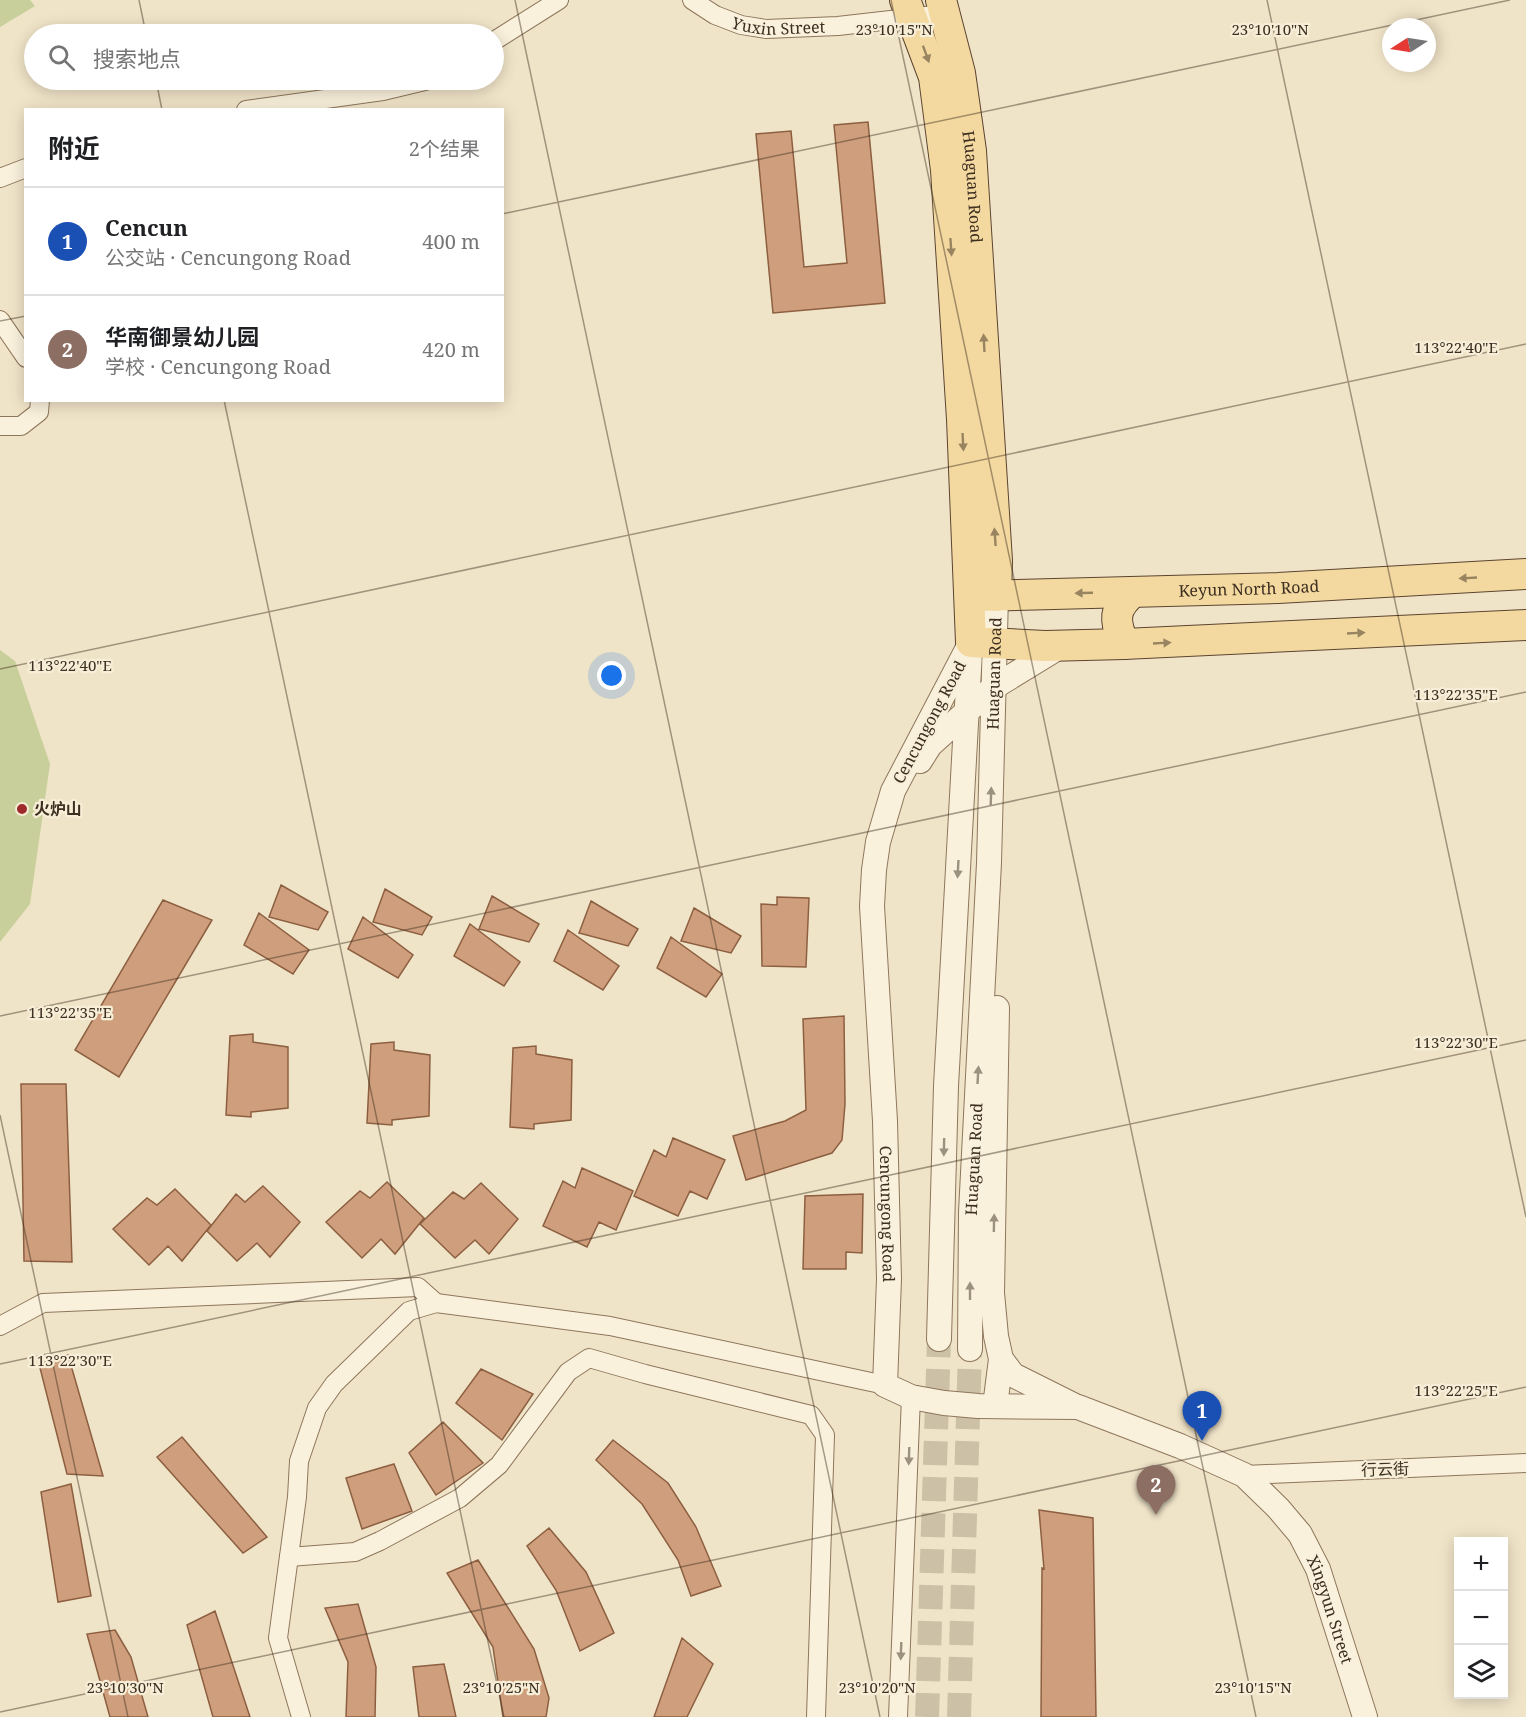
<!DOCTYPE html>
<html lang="zh">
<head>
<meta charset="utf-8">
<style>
  :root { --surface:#fff; --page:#f2f2f2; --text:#202124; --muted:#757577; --line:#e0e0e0; --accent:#9e2a2b }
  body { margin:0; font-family:"Noto Serif","Noto Sans SC",serif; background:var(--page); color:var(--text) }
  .controls { position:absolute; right:18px; bottom:18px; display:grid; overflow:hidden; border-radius:0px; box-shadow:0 3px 15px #0003 }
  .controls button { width:54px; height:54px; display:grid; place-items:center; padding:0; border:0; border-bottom:2px solid var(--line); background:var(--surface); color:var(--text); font:30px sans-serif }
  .compass { position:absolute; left:1382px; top:18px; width:54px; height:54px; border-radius:50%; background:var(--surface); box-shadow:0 3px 15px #0003; rotate:258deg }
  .you { position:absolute; left:612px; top:676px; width:21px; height:21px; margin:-15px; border:4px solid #fff; border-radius:50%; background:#1a73e8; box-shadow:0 0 0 9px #1a73e833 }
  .badge { display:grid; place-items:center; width:39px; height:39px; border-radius:50%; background:var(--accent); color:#fff; font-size:20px; font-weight:700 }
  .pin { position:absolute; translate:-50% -50px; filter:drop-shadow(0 2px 3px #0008) }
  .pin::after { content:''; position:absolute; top:32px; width:21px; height:18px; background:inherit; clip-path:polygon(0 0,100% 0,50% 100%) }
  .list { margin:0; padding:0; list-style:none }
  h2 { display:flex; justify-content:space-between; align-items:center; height:78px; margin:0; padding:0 24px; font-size:26px }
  h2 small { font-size:20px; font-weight:400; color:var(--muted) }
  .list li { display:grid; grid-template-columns:39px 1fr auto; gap:18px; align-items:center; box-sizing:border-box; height:108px; padding:0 24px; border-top:2px solid var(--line) }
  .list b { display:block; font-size:22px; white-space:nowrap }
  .list p { margin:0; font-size:20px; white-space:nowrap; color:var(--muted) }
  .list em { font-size:20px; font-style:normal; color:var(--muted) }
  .icon { flex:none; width:33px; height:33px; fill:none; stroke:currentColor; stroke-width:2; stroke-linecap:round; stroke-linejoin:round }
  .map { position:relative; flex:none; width:1526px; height:1717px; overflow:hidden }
  .search { position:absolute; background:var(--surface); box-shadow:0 3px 15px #0003; left:24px; top:24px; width:480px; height:66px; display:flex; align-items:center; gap:15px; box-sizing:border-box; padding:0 21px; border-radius:33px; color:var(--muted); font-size:22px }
  .panel { position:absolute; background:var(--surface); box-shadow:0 3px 15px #0003; left:24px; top:108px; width:480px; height:294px; border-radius:0px }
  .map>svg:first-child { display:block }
</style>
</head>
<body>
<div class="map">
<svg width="1526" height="1717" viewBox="0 0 1526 1717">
  <rect width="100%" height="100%" fill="#f0e4c8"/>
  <!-- green -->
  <path fill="#c9cf9b" d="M0 0H30L35 6 0 27Z
    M0 650 15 661 50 764 30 904 0 942Z"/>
  <!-- building -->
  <path fill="#cf9f7d" stroke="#8d5f41" stroke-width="1.5" d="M868 122 885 303 773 313 756 134 791 131 804 267 847 263 834 125Z
    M281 885 328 912 318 930 269 917Z
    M385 889 432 917 422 935 373 922Z
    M492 896 539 924 529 942 479 929Z
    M777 897 809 898 806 967 762 966 761 904 777 905Z
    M163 900 212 920 119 1077 75 1050Z
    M591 901 638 929 628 946 579 933Z
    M694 908 741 936 731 953 681 941Z
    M259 913 309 950 293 974 244 945Z
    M363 917 413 955 398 978 348 949Z
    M470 924 520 962 504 986 454 956Z
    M568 930 619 966 603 990 554 961Z
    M671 937 722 974 706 997 657 968Z
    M844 1016 845 1104 842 1140 832 1153 746 1180 733 1136 785 1121 806 1110 803 1019Z
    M253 1034V1042L288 1047V1108L251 1112V1117L226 1115 230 1036Z
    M394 1042V1050L430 1055 429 1116 392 1120V1125L367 1123 371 1044Z
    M536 1046V1054L572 1060 571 1120 534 1124V1129L510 1127 513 1048Z
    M21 1084H66L72 1262 24 1261Z
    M673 1138 725 1160 707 1199 690 1191 678 1216 634 1196 654 1150 666 1157Z
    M582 1168 633 1191 616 1230 599 1222 587 1247 543 1226 563 1181 575 1188Z
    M387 1182 424 1218 395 1254 381 1239 362 1258 326 1222 360 1191 370 1198Z
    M481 1183 518 1219 489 1254 475 1240 455 1258 420 1224 453 1192 464 1199Z
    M263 1186 300 1222 270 1257 257 1243 237 1261 207 1231 236 1194 245 1202Z
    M175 1189 211 1225 182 1261 168 1246 149 1265 113 1229 147 1198 157 1205Z
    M863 1194 862 1253 846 1252V1269H803L805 1196Z
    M68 1355 103 1476 67 1474 39 1364Z
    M481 1369 533 1394 502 1440 456 1403Z
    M443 1422 483 1463 436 1495 409 1453Z
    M182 1437 267 1537 243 1553 157 1457Z
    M613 1440 668 1483 696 1527 721 1586 691 1596 678 1560 642 1504 596 1460Z
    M394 1464 412 1511 362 1529 346 1478Z
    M71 1484 91 1596 58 1602 41 1492Z
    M1039 1510 1093 1518 1096 1717H1041L1042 1568 1044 1569Z
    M549 1528 586 1572 614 1633 580 1651 556 1590 527 1546Z
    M478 1560 534 1649 549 1698 546 1717H503L493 1647 447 1573Z
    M358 1604 376 1667 375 1717H346L348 1662 325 1608Z
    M215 1611 250 1717H213L187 1625Z
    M115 1630 131 1657 148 1717H110L87 1634Z
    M682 1638 713 1664 687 1717H654Z
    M444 1664 456 1717H419L413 1667Z"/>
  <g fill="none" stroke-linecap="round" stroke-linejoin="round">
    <!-- tertiary-tunnel -->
    <path stroke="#ccc0a6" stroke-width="24" stroke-dasharray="24 12" stroke-linecap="butt" d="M927 1717 939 1339
      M959 1717 970 1349"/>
    <defs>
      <g id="minor">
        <path id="s1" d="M692 0 715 15 741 25 766 29 838 26 943 14"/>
        <path d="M494 41 559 0"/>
        <path d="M246 110 383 91 429 80"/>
        <path d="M0 178 26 168"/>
        <path d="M0 320 26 358"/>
        <path d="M0 426H21L39 412 40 400"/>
        <path d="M0 1326 43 1303 418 1287 436 1303"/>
        <path d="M1244 1475 1526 1463"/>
        <path d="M289 1557 355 1552 380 1541 460 1498 499 1465 568 1372 589 1358 645 1374 811 1415 825 1435 816 1717"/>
        <path d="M301 1717 278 1638 297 1497 299 1461 317 1408 334 1384 409 1311 436 1303 610 1326 885 1385"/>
        <path d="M898 1717 911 1397"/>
      </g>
      <g id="tertiary">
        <path id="s2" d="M971 642 893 791 878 842 874 870 872 906 885 1121 889 1279 885 1385 911 1397 944 1403 978 1406 1078 1407 1180 1446 1244 1475 1278 1508 1300 1534 1318 1569 1365 1717"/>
        <path d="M920 761 930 745 994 687 1061 646"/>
        <path d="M939 1339 946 1086 970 651"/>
        <path id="s3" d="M970 1349 971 1212 989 863 996 596"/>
        <path d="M1001 1359 1013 1375 1073 1405"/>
        <path d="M995 1406 1001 1359 996 1336 992 1293 997 1008"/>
      </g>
      <g id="primary">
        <path d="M905 0 934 77 946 170 962 419 971 642 1045 646 1124 644 1526 625"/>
        <path id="s4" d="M941 0 960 73 971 151 997 561 996 596"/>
        <path id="s5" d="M976 596 1278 588 1526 574"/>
        <path d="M1124 644C1114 621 1113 609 1133 592"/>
      </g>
    </defs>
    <!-- minor casing -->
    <use href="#minor" stroke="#8d765c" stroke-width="20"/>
    <!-- tertiary casing -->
    <use href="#tertiary" stroke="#8d765c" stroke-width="26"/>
    <!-- primary casing -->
    <use href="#primary" stroke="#5b4430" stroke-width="32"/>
    <!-- minor -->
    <use href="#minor" stroke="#faf1dc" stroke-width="18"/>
    <!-- tertiary -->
    <use href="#tertiary" stroke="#faf1dc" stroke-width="24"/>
    <!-- primary -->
    <use href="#primary" stroke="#f3d9a0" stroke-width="30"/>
  </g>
  <!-- one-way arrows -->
  <defs><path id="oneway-solid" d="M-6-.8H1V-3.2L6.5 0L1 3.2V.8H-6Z" transform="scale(1.5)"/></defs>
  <g fill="#988460">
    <use href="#oneway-solid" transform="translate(926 54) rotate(70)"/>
    <use href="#oneway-solid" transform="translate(951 247) rotate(86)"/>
    <use href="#oneway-solid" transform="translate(984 343) rotate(-93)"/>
    <use href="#oneway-solid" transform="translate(963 442) rotate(87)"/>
    <use href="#oneway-solid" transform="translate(995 537) rotate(-94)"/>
    <use href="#oneway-solid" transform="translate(1468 578) rotate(177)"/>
    <use href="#oneway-solid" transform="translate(1084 593) rotate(178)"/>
    <use href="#oneway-solid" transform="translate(1356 633) rotate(-3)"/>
    <use href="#oneway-solid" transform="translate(1162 643) rotate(-3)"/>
  </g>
  <g fill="#9c907e">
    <use href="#oneway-solid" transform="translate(991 796) rotate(-88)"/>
    <use href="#oneway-solid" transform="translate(958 869) rotate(93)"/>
    <use href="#oneway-solid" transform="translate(978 1075) rotate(-87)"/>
    <use href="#oneway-solid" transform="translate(944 1147) rotate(91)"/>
    <use href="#oneway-solid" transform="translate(994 1223) rotate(-89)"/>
    <use href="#oneway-solid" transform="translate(970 1291) rotate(-90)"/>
    <use href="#oneway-solid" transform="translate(909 1456) rotate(92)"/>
    <use href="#oneway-solid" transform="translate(901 1651) rotate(92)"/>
  </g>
  <!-- ticks -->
  <path fill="none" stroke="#3d2e20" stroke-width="1.5" stroke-opacity="0.45" d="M139 0 146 34M515 0 880 1717M891 0 1256 1717M1267 0 1526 1217M156 80 162 110M502 214 1510 0M0 321 26 316M224 400 504 1717M0 669 1526 344M0 1016 1526 692M0 1115 128 1717M0 1364 1526 1040M0 1712 1526 1387"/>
  <!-- markers -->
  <circle fill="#9e2a2b" stroke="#f7eed8" stroke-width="2" cx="22" cy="809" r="6"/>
  <g text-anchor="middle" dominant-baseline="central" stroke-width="4.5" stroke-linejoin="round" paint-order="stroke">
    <!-- street labels -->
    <g font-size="16" fill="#3d2e20" stroke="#f7eed8">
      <text stroke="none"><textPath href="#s1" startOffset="93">Yuxin Street</textPath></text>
      <text stroke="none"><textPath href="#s4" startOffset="190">Huaguan Road</textPath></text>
      <text stroke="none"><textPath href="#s5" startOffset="273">Keyun North Road</textPath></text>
      <text stroke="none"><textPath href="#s3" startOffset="676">Huaguan Road</textPath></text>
      <text transform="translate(929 722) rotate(-62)">Cencungong Road</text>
      <text stroke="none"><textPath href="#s3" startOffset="190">Huaguan Road</textPath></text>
      <text stroke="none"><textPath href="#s2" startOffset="594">Cencungong Road</textPath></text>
      <text transform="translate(1385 1469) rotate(-2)">行云街</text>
      <text stroke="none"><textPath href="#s2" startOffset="1304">Xingyun Street</textPath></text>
    </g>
    <!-- poi labels -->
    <g font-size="16" font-weight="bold" fill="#3d2e20" stroke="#f7eed8" text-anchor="start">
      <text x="34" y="809">火炉山</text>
    </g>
  </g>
  <g font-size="15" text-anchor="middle" fill="#3d2e20" stroke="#f7eed8" stroke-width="4.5" stroke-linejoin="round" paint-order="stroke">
    <text x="894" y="35">23°10'15"N</text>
    <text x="1270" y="35">23°10'10"N</text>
    <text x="1456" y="353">113°22'40"E</text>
    <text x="70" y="671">113°22'40"E</text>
    <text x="1456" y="700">113°22'35"E</text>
    <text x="70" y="1018">113°22'35"E</text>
    <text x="1456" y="1048">113°22'30"E</text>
    <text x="70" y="1366">113°22'30"E</text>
    <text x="1456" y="1396">113°22'25"E</text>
    <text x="125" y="1693">23°10'30"N</text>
    <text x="501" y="1693">23°10'25"N</text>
    <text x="877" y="1693">23°10'20"N</text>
    <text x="1253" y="1693">23°10'15"N</text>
  </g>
</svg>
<div class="controls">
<button>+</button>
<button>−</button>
<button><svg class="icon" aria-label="layers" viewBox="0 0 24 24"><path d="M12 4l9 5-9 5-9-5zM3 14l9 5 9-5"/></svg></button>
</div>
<svg class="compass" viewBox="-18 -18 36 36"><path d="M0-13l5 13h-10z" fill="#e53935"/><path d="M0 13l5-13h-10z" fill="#757577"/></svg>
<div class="you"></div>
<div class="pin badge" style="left:1202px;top:1441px;background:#1a4fb4">1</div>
<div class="pin badge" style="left:1156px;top:1515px;background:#8d6e63">2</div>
<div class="search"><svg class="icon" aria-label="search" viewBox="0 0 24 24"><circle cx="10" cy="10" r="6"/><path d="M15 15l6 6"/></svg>搜索地点</div>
<section class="panel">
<h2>附近<small>2个结果</small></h2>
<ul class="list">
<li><span class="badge" style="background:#1a4fb4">1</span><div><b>Cencun</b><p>公交站 · Cencungong Road</p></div><em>400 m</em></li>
<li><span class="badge" style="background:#8d6e63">2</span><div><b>华南御景幼儿园</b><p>学校 · Cencungong Road</p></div><em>420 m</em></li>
</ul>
</section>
</div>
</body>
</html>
